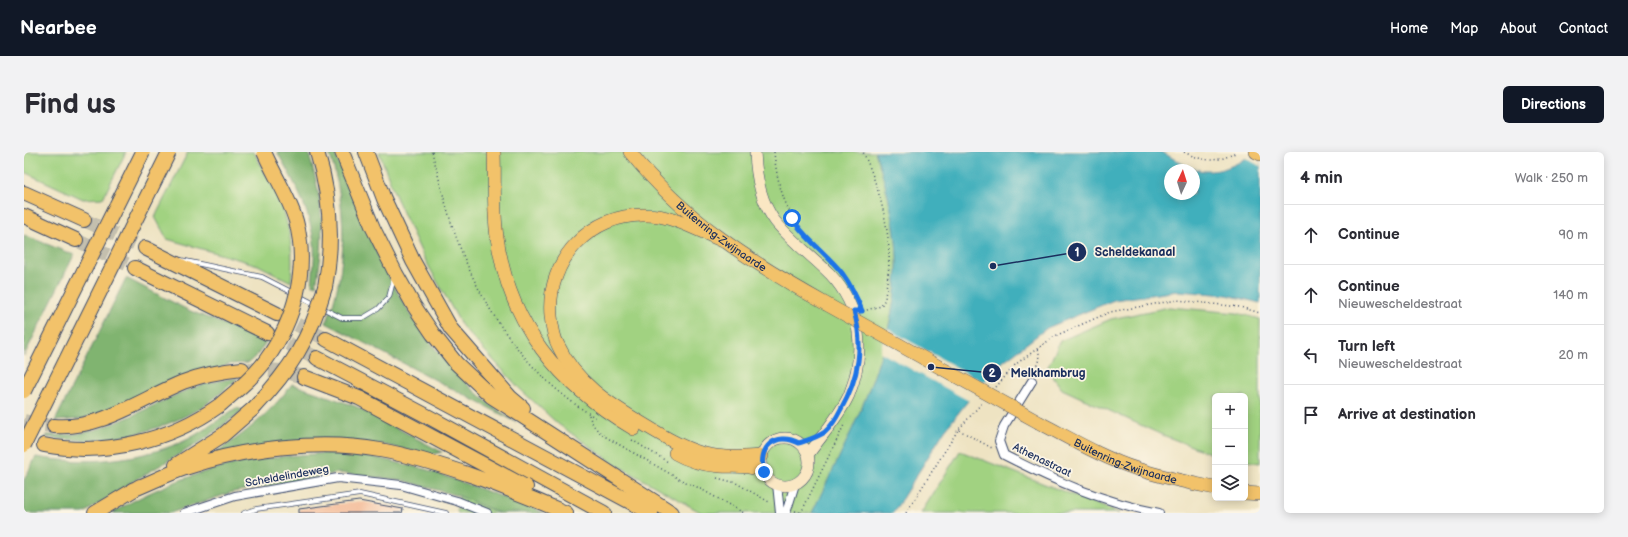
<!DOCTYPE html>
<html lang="en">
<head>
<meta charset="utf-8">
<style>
  :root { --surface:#fff; --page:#f2f2f3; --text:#2b2b33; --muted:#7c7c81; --line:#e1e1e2; --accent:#111827 }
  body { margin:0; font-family:"Balsamiq Sans",sans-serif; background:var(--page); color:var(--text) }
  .controls { position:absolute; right:12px; bottom:12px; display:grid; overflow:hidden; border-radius:6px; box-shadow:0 2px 10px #0003 }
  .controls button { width:36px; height:36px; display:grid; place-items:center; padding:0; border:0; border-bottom:1px solid var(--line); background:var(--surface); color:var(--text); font:20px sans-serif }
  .compass { position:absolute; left:1140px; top:12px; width:36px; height:36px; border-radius:50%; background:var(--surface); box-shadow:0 2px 10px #0003; rotate:4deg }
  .stop { position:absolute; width:12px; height:12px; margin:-9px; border:3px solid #1a73e8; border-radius:50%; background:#fff }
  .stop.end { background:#1a73e8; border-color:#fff; box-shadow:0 1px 4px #0008 }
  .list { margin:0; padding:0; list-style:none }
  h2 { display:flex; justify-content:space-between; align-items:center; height:52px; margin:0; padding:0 16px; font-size:17px }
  h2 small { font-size:13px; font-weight:400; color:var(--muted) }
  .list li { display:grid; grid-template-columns:26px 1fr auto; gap:12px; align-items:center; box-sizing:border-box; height:60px; padding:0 16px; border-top:1px solid var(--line) }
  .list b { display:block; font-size:15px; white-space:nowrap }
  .list p { margin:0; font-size:13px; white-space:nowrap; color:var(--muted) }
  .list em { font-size:13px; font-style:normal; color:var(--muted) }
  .icon { flex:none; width:22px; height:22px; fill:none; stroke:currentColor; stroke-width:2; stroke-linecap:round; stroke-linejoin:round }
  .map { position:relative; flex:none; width:1236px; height:361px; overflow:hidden; border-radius:6px }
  header { display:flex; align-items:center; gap:24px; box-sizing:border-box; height:56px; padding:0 20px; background:var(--accent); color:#fff }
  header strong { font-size:19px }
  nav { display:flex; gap:22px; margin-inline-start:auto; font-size:14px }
  .intro { display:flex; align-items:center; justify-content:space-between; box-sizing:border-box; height:96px; padding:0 24px }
  h1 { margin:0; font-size:28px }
  .button { padding:10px 18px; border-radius:6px; background:var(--accent); color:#fff; font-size:14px; font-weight:700 }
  main { display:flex; gap:24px; padding:0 24px }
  aside { flex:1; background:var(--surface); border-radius:6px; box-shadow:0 2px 10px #0003 }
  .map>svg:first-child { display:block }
</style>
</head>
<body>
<header>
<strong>Nearbee</strong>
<nav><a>Home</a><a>Map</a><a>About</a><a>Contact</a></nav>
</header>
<div class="intro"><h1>Find us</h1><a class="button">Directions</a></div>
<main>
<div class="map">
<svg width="1236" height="361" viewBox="0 0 1236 361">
  <rect width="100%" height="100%" fill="#fcf5e5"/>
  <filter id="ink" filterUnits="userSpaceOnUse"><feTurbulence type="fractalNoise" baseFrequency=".025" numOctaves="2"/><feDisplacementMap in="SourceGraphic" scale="8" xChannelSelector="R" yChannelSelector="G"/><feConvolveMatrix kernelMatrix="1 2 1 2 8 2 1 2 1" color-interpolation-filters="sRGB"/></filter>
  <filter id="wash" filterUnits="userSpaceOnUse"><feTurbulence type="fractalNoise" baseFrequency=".012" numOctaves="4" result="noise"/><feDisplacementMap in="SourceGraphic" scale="16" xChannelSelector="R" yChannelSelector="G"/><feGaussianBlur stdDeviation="0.9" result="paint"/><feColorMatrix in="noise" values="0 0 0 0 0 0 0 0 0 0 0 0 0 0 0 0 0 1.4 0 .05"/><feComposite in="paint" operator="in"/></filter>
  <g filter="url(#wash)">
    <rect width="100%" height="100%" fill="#eee3c2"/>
    <!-- green -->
    <path fill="#a1d281" stroke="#5e8070" d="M0 0H102L79 46 59 47 0 20Z
      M164 0H230C237 16 248 31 255 47 266 73 270 101 267 130L234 113 143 87 131 65Z
      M355 0H851C863 34 875 83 873 119 868 206 825 284 788 361H678L591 312 534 272 496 237 438 174 399 104 372 45Z
      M1145 155 1213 161 1236 167V311L1221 309V244H1191V303L1136 282 1038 237 1023 217 1036 189 1087 167Z
      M936 299 1095 361H897Z
      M435 344 475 361H434L433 359Z"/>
    <!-- forest -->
    <path fill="#80b46f" stroke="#4e7266" d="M253 0H284C299 45 302 87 292 133H288C289 119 291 105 290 92 286 58 270 29 253 0Z
      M305 0H310C325 33 338 68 353 101 379 156 414 209 462 249 471 257 482 263 492 270L302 171C325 117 323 54 305 0Z
      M0 83 50 103 0 204Z
      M102 126 164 158 243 189 234 202 224 211 206 212 86 258 57 267 31 269Z
      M214 226C203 235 193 245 181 253 135 282 76 294 22 285L23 283C74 287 116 258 161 239 178 232 196 228 214 226Z
      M268 232 331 254 418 300 405 303 356 292 188 303C218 284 247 261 268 232Z
      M212 256 219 258 178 289 108 330 60 361H0V328L12 305C60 313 112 309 158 290 174 283 197 266 212 256Z
      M302 301 353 306 401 317 504 354 520 361H475L435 344 378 328 314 321 209 340 146 361H88C136 332 190 313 247 306 265 303 283 303 302 301Z"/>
    <!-- water -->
    <path fill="#40afbc" stroke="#2e6f8d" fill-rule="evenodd" d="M851 0H1138C1147 5 1157 12 1168 16 1191 25 1213 13 1231 0H1236V151L1203 143 1154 139 1090 148 1023 176 976 212 955 235 921 278 869 361H788C825 284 868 206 873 119 875 83 863 34 851 0ZM1146 18H1170V42H1146Z"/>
    <!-- pier -->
    <path fill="#eee3c2" d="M1228 0H1236V14L1220 5Z
      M862 176 961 231 947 250 856 200Z"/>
    <g id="blocks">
      <!-- building -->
      <path fill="#f2b18b" d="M335 349 379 357 378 361H275V357Z"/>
    </g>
  </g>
  <g filter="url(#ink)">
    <use href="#blocks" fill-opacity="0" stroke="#3b4a6d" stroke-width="1"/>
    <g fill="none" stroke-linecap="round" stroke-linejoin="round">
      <!-- motorway-tunnel -->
      <path stroke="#c4bfae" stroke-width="14" stroke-dasharray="14 7" stroke-linecap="butt" d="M60 68 121 96
        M52 88 111 116
        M254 163 302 187
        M245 182 293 206
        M224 217 258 219 280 225
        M0 269 16 273 30 274"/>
      <defs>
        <path id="service" d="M157 108 238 125 318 166H339L354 157 365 145 370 126
          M220 361 232 357 336 342 422 361"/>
        <path id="minor" d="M1008 229 980 274 975 289 980 303C1031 329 1079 350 1135 361
          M753 332 756 361
          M160 361 211 344 314 326 377 333 433 349 463 361
          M762 361 771 332"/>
        <path id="secondary" d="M731 0C732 24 736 49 751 69 767 89 788 104 806 122 838 156 842 201 825 243 815 265 798 283 784 303
          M737 310a24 24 0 1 1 48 0a24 24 0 1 1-48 0Z"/>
        <g id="trunk">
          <path d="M470 0C471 28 469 57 473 85 485 173 535 233 610 277"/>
          <path id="s1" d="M606 0C660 68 727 110 802 152"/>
          <path d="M1232 0 1236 2"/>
          <path d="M699 89C675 79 649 63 622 63 567 61 522 108 527 164 528 173 529 184 534 193 551 230 585 252 619 272 665 300 683 309 738 304"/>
          <path id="s2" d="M1016 271C1047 287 1079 306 1113 317 1139 325 1165 331 1191 336"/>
          <path d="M651 301C665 309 680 313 696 314 712 315 725 312 739 320"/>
          <path d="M1221 341 1236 342"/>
        </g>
        <path id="motorway" d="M293 0C307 45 310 88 301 135
          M318 0 349 76 372 122 390 154 409 182 432 211 467 244 648 361
          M342 0 360 47 389 109 427 177 486 245 499 256
          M0 41 60 68
          M0 64 52 88
          M121 96 253 162
          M111 116 243 181
          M302 187 627 361
          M293 206 405 265 580 361
          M280 225 335 246 502 335
          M30 274C77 278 117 247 159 230 178 223 197 219 218 217
          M20 293C81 305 147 288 196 253
          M152 313 199 283 230 256
          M108 338C126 331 145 321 164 315 221 296 297 287 356 298 389 304 420 314 452 325 482 336 512 348 542 361
          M71 361 116 334"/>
      </defs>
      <!-- service casing -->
      <use href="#service" stroke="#3b4a6d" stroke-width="5.5"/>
      <!-- minor casing -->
      <use href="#minor" stroke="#3b4a6d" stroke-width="10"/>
      <!-- secondary casing -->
      <use href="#secondary" stroke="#3b4a6d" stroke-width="12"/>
      <!-- trunk casing -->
      <use href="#trunk" stroke="#3b4a6d" stroke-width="14"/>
      <!-- motorway casing -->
      <use href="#motorway" stroke="#3b4a6d" stroke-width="16"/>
      <!-- path -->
      <path stroke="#3b4a6d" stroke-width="1.5" stroke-dasharray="1 3" stroke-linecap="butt" d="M408 0C416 30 423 61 434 90 460 161 508 229 574 267
        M750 0C753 34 763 65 787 90
        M1160 0C1180 10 1193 11 1213 0
        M839 159 857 154 861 147C862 132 866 116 865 101 864 68 853 30 839 0
        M1011 221 1016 207 1014 196
        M972 235 992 212 1031 184 1086 160 1153 148 1216 155 1236 161
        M565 263C568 273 573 279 582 285L655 327 673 335 720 361
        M935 278 968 296
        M608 288 644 310
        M693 326 712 331 747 351
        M771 359 777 361
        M777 361 821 271
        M882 361 934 278 958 251"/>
      <!-- service -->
      <use href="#service" stroke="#fff" stroke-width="4"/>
      <!-- minor -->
      <use href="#minor" stroke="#fff" stroke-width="8"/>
      <!-- secondary -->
      <use href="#secondary" stroke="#fae7c3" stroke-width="11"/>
      <!-- trunk -->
      <use href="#trunk" stroke="#f2c26a" stroke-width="13"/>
      <!-- motorway -->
      <use href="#motorway" stroke="#f2c26a" stroke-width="14"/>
      <defs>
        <path id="trunk-bridge" d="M802 152 1016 271"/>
        <path id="motorway-bridge" d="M0 239 119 0
          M196 253C212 239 230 225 242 208 271 168 285 117 272 69 265 45 250 23 240 0
          M230 256C267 217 286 187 301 135
          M0 293 145 0"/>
      </defs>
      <!-- trunk-bridge casing -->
      <use href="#trunk-bridge" stroke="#3b4a6d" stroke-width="14" stroke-linecap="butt"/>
      <!-- motorway-bridge casing -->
      <use href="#motorway-bridge" stroke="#3b4a6d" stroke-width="16" stroke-linecap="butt"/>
      <!-- trunk-bridge -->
      <use href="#trunk-bridge" stroke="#f2c26a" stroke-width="13"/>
      <!-- motorway-bridge -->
      <use href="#motorway-bridge" stroke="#f2c26a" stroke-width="14"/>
    </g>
  </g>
  <g fill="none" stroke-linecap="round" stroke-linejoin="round" filter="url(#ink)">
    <!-- route -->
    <path stroke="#1a73e8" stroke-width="5" d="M740 320C733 295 752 279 775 291 784 288 794 285 801 280 808 274 813 265 817 257 835 225 840 194 830 159H838C833 146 826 132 818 121 802 101 781 87 768 66"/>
  </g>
  <g text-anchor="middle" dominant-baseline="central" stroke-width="3.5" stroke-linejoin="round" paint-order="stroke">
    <!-- street labels -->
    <g font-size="11" fill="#1b2f5e" stroke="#fcf5e5">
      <text stroke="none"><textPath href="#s1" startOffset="125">Buitenring-Zwijnaarde</textPath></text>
      <text transform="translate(1018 308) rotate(26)">Athenastraat</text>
      <text stroke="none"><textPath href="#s2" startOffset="94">Buitenring-Zwijnaarde</textPath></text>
      <text transform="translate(263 324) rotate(-10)">Scheldelindeweg</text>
    </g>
  </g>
  <!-- callouts -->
  <path fill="none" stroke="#1b2f5e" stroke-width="1.5" d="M969 114L1053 100M907 215L968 221"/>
  <g fill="#1b2f5e" stroke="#fcf5e5" stroke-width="1.5">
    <circle cx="969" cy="114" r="4"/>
    <circle cx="907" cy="215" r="4"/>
    <circle cx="1053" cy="100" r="10"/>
    <circle cx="968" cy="221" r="10"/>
  </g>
  <g font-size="12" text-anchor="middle" font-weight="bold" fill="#fff">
    <text x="1053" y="104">1</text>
    <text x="968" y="225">2</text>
  </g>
  <g font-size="12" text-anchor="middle" font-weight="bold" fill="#1b2f5e" stroke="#fcf5e5" stroke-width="3.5" stroke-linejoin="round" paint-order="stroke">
    <text x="1111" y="104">Scheldekanaal</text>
    <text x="1024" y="225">Melkhambrug</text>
  </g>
</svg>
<div class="controls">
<button>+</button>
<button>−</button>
<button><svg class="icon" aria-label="layers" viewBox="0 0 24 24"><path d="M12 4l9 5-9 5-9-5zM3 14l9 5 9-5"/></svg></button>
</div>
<svg class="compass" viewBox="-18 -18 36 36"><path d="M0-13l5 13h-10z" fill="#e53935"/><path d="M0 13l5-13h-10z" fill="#7c7c81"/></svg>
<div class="stop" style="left:768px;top:66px"></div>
<div class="stop end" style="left:740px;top:320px"></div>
</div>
<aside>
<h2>4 min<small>Walk · 250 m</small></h2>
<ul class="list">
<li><svg class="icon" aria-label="ahead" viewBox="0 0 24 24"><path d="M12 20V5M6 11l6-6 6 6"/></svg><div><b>Continue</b></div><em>90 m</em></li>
<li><svg class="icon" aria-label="ahead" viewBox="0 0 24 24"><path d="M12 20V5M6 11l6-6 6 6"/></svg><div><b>Continue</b><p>Nieuwescheldestraat</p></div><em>140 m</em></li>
<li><svg class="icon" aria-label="left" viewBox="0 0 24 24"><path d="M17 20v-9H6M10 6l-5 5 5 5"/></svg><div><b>Turn left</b><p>Nieuwescheldestraat</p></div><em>20 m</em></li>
<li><svg class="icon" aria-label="arrive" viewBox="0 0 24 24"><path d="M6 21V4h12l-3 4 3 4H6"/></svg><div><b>Arrive at destination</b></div></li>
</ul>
</aside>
</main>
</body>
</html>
